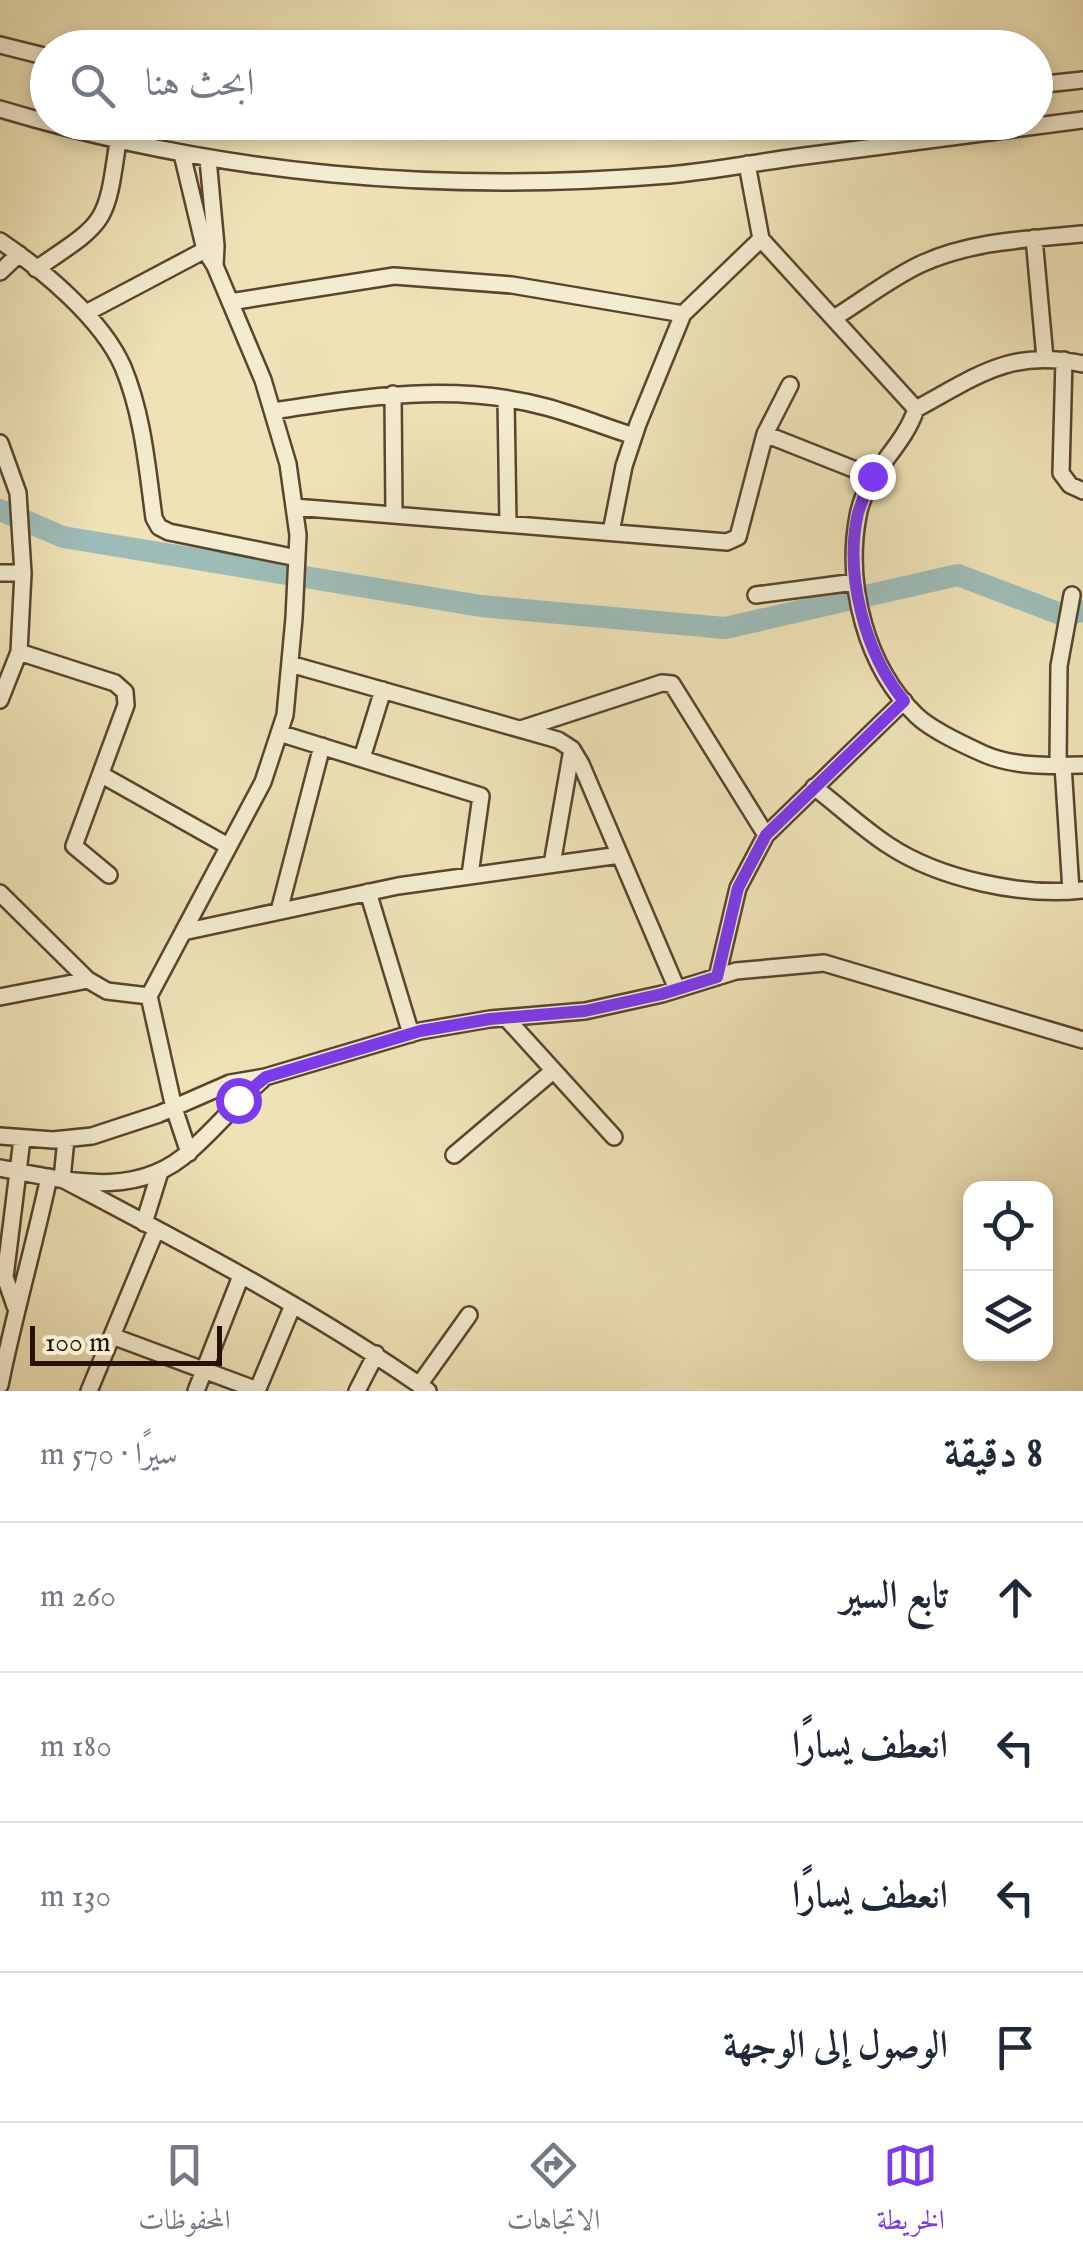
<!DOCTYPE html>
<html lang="ar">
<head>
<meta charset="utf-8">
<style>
  :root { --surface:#fff; --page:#f2f2f3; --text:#1f2937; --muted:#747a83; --line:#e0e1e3; --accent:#7c3aed }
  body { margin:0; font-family:"IM FELL English",Amiri,serif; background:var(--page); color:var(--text); direction:rtl }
  .controls { position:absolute; right:30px; bottom:30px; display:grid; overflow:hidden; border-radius:20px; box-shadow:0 5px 15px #0003 }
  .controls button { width:90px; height:90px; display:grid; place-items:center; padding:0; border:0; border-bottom:2px solid var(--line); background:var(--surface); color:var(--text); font:50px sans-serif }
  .scale { position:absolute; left:30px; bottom:25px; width:192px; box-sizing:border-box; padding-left:10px; border:5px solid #271100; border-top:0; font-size:28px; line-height:35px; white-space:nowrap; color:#271100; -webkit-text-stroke:8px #f4ecd0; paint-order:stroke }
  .stop { position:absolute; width:30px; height:30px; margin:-22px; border:8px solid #7c3aed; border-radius:50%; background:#fff }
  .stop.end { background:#7c3aed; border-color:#fff; box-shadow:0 2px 10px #0008 }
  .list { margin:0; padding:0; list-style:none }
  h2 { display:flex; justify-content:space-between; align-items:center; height:130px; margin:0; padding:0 40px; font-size:42px }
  h2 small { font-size:32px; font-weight:400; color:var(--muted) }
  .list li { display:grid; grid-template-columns:65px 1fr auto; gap:30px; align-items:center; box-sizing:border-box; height:150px; padding:0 40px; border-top:2px solid var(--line) }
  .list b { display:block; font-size:38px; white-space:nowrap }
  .list em { font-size:32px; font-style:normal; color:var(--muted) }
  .icon { flex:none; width:55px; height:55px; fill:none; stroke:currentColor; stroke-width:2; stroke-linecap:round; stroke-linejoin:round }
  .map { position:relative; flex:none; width:1083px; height:1391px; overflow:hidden; direction:ltr }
  .search { position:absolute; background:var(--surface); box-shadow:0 5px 15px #0003; left:30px; right:30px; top:30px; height:110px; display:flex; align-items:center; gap:25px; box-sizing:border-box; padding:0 35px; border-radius:55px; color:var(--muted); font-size:38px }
  .sheet { height:730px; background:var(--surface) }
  nav { display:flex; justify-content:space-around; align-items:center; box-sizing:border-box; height:140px; border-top:2px solid var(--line); background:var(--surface); font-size:28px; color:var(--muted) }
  nav a { display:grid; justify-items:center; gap:5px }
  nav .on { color:var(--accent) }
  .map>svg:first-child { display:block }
</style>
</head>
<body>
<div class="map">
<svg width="1083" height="1391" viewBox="0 0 1083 1391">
  <rect width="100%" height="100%" fill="#eee2b6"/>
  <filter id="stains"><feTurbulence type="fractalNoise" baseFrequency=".002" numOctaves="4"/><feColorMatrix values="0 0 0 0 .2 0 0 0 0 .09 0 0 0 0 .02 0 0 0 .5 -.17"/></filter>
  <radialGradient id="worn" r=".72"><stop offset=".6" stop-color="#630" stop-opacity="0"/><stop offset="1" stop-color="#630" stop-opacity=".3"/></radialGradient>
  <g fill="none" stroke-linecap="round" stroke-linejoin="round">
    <!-- river -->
    <path stroke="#9dbcb8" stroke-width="22" d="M0 510 63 537 481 606 725 628 958 575 1063 615 1083 611"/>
    <defs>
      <path id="minor" d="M0 45 48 57
        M1036 85 1083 80
        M0 109C220 175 440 194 669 175 711 171 754 163 797 157 892 145 988 132 1083 120
        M388 122 411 126 638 122
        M182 154 205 250 215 266 263 380 288 464 298 535 294 618 285 715 263 782 149 996 174 1108 189 1153
        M208 159 216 246 215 266
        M747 164 761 239 916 409C903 449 866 471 858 516 845 585 866 667 917 716 933 731 964 745 984 754 1014 767 1051 766 1083 765
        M1034 238 1045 358
        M0 241C43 270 102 319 123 367 143 415 147 467 154 518L159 527 169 532 297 558
        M36 269C107 221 106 225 118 141
        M0 272 19 254
        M230 302 394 276 512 285 683 314 761 239
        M86 313 205 250
        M834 318C863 300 891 278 921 264 971 241 1029 239 1083 234
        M1064 360 1061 473 1070 485 1083 491
        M393 394 394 515
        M506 399 508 524
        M916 409C977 376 1011 348 1083 364
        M273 411C363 397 456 382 546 407 576 415 605 427 634 436
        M765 434 871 476
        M0 443 18 493 23 573 19 652 0 700
        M294 507 727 542 738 537 765 434 790 385
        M611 532 624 466 638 424 683 314
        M0 573H23
        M756 595 855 582
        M19 652 115 683 125 692 126 705 74 846 109 875
        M290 664 558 740 572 749 581 764 677 989
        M521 729 662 683 672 684 766 835
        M279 733 481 796 470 875
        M362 758 383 690
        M1058 765 1059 666 1072 595
        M1063 765 1071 891
        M102 775 228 846
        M814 787C839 806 862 828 888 845 939 879 1023 897 1083 890
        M552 864 572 749
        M368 892 411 1034
        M0 893 88 980 107 991 149 996
        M279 911 322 746
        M183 932 398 886 620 855
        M717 977 738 888 766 835 904 701
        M0 997 88 980
        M506 1018 614 1137
        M0 1136 53 1140 92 1136 159 1114 230 1083 265 1077 420 1031 490 1019 585 1011 662 994 736 971 824 963 1083 1040
        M66 1139 62 1179C187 1245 313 1310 428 1391
        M454 1155 553 1071
        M0 1168C65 1180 137 1201 191 1150 216 1128 237 1102 262 1080
        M144 1223 160 1172
        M15 1306 5 1277 22 1139
        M112 1336 257 1390
        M0 1385C14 1315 34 1247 49 1177
        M419 1385 469 1315
        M89 1391 156 1230
        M196 1391 241 1276
        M257 1391 293 1305
        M357 1391 376 1354"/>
    </defs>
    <!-- minor casing -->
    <use href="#minor" stroke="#59452e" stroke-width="20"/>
    <!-- minor -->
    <use href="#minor" stroke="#f4ecd0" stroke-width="15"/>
  </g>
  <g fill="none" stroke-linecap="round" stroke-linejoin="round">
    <!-- route -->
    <path stroke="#7c3aed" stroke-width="12" d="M238 1100 266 1077 420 1031 490 1019 585 1011 662 994 717 977 738 888 766 835 904 701C865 654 844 574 858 513 862 501 867 488 872 476"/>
  </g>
  <rect width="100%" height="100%" filter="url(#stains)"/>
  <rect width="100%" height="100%" fill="url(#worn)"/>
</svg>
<div class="controls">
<button><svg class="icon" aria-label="locate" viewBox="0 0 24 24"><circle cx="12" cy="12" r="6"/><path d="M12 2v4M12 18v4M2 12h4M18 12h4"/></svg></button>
<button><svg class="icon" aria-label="layers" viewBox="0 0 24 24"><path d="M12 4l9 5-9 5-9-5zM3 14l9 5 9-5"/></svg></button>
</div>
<div class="scale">100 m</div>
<div class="stop" style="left:238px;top:1100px"></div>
<div class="stop end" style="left:872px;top:476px"></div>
<div class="search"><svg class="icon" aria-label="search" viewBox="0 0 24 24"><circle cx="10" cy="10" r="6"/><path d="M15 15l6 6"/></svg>ابحث هنا</div>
</div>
<section class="sheet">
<h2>8 دقيقة<small>سيرًا · 570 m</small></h2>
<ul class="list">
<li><svg class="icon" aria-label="ahead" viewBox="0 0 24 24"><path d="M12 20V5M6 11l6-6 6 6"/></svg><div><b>تابع السير</b></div><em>260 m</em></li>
<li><svg class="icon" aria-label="left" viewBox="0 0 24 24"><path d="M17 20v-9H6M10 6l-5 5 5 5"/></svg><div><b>انعطف يسارًا</b></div><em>180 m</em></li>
<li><svg class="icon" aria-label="left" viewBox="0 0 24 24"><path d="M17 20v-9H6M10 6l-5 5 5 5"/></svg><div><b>انعطف يسارًا</b></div><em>130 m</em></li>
<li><svg class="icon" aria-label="arrive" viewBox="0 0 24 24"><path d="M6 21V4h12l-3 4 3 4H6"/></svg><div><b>الوصول إلى الوجهة</b></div></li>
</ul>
</section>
<nav>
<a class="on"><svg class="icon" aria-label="map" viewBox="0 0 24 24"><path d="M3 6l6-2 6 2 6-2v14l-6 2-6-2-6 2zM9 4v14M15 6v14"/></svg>الخريطة</a>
<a><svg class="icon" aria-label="directions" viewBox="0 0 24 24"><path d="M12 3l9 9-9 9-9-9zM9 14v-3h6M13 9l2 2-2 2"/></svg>الاتجاهات</a>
<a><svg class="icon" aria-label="saved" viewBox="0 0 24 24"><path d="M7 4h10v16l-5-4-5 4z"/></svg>المحفوظات</a>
</nav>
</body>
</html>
